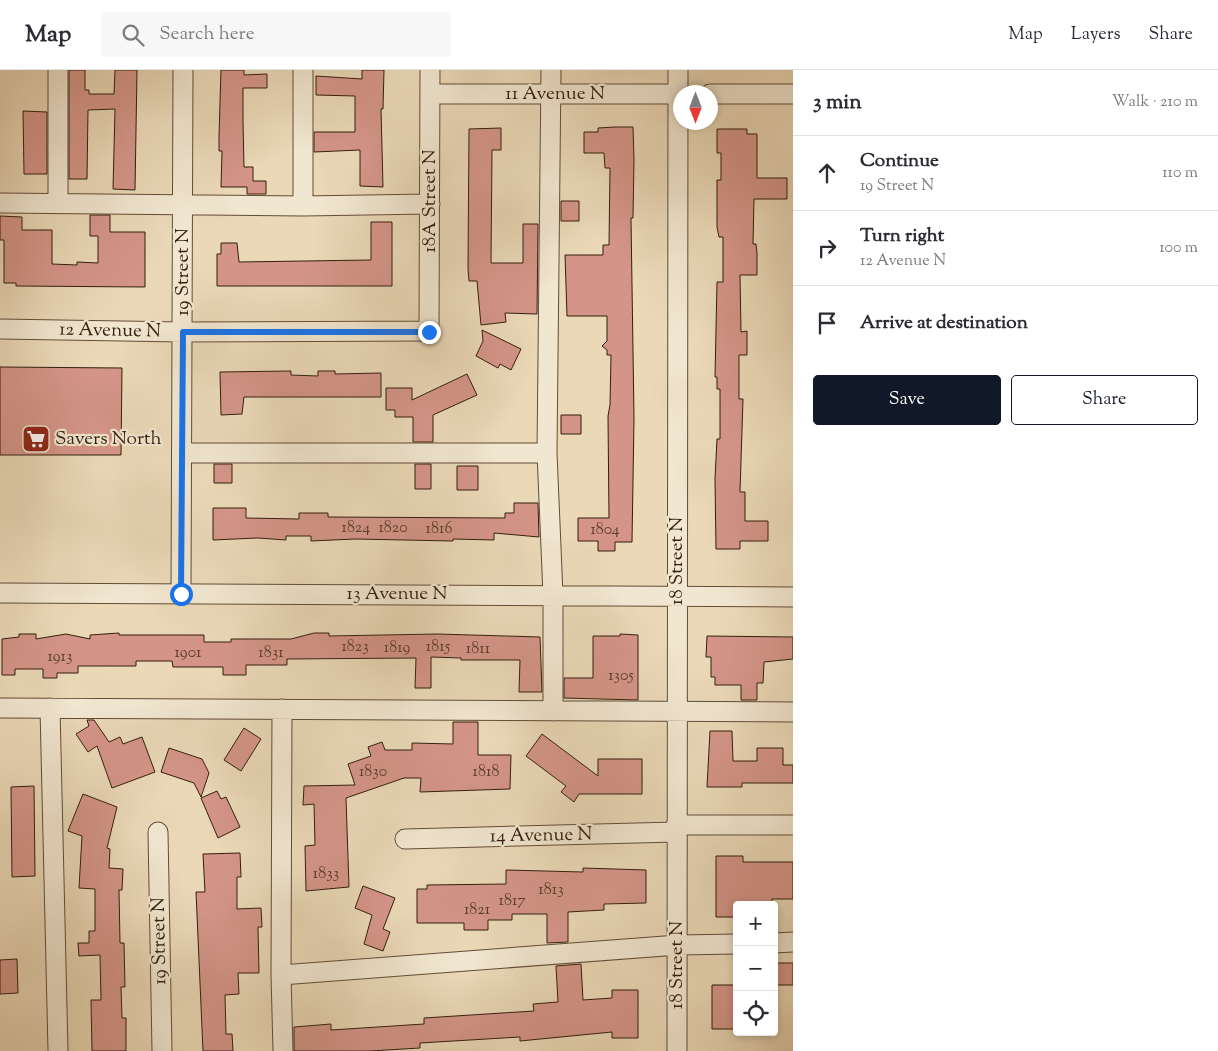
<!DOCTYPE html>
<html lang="en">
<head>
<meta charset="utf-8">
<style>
  :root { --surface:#fff; --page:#f7f7f7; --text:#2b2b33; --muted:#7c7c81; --line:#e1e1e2; --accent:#111827 }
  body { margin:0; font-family:"Sorts Mill Goudy",serif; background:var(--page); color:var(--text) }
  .controls { position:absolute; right:15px; bottom:15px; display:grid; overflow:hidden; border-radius:5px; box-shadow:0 2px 8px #0003 }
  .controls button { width:45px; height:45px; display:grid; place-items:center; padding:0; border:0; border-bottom:1px solid var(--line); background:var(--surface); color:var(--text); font:25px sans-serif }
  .compass { position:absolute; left:673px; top:15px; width:45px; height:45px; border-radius:50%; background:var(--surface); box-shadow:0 2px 8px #0003; rotate:180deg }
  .stop { position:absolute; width:15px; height:15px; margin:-11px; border:4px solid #1a73e8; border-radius:50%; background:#fff }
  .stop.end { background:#1a73e8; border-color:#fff; box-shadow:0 1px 5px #0008 }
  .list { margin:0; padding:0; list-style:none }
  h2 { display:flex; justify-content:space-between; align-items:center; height:65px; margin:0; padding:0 20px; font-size:21px }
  h2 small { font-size:16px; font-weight:400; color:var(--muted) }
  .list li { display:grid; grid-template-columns:32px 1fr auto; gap:15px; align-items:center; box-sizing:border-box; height:75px; padding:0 20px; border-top:1px solid var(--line) }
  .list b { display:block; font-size:19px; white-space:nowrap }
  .list p { margin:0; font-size:16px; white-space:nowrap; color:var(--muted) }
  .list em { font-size:16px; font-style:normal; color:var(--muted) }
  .actions { display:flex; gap:10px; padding:15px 20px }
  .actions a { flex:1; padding:11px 0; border:1px solid var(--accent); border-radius:5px; text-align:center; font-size:18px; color:var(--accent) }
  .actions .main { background:var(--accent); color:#fff }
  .icon { flex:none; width:28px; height:28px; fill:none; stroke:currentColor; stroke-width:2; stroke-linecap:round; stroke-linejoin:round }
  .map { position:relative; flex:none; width:793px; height:981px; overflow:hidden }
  header { display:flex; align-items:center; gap:30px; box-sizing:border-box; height:70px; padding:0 25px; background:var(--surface); border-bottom:1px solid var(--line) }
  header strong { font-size:24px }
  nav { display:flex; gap:28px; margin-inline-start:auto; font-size:18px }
  .search { width:350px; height:45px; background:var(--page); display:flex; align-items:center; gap:12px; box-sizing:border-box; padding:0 18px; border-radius:5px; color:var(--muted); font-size:19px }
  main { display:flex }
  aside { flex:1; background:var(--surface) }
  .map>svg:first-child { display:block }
</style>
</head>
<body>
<header>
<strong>Map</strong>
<div class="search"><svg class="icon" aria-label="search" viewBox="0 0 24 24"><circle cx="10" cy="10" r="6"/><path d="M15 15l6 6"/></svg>Search here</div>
<nav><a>Map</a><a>Layers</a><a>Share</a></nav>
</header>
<main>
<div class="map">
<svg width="793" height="981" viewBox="0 0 793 981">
  <rect width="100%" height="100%" fill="#ead8b7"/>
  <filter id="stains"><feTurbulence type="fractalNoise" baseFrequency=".004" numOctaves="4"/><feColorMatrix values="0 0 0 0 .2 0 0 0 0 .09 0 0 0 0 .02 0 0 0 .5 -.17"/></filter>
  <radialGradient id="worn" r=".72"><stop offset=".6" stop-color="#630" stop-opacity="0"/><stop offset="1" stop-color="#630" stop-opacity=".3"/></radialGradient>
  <!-- building -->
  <path fill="#d49588" stroke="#331f0c" d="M69 0H85V20H89V24H114L115 0H137L135 120 113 119 115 39 88 40 87 109H69Z
    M221 0H244V5L267 4V18H243V52L244 97H253V111H266V124H247V117H221L222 81H219V66Z
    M362 0H384L383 39H381L383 117 360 116V80L314 82V62H355V26L316 25V6L362 9Z
    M23 41 47 42V104H24Z
    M614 57H633L634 90 633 148H631L634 348 632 472H615V481H598V471H578V448H609L608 346 610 335 611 285H607V280L602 276 607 271V246H567L565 185H603V175H609L610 98H605L604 83H584V62H598V58Z
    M501 58V80H492L491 193H523V154H538L537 244 505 243 506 252 481 255 477 211H469L468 199 469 59Z
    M717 59H747V64H757V108H787V129H754L753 174H756L757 183V205H740L741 262 747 261V285H739V329H743L740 422H745V451H768V471H740V479H716L715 409 717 369H720V319H717V307H715L717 212H723V167H719L717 157V110H721V83H717Z
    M561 131H579V151H561Z
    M90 145H110V162H145V217L16 216V213H4V170H0V146L22 147V160H52V194L77 195V192L98 193V166H90Z
    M371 152H392V216H217V184H221V173H237L239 192 371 190Z
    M482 260 521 279 511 300 500 294 498 298 476 286 483 271Z
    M0 297 122 298 121 385H0Z
    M291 301V305L318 306V301H335V304L381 303V327H244L242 344 221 345 220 302Z
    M467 304 477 325 433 345V372H413V347H395V340H386V318H412V330Z
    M561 345H581V364H561Z
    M214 394H232V413H214Z
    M415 394H431V419H415Z
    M457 396H478V420H457Z
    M514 433H538L539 467 494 463V470L453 469V471L355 469 311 471V466H286V470L258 468 213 470V438H246V448L299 449V443H328V447L505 448V443H514Z
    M119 563V565H204V572H231V569H291L314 563H329V566L437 564 540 567 542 622H519L520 590H461V588L431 587V618H415L416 588 287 589V595H246V605H223V597H173L172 591H136V596H78V603H57V608H43V599H15V605H2V569L19 567V564H36V569L66 564 90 569V565Z
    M620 564 638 565V630L564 628V608H593V566H620Z
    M707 566 793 567V589L764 592 763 613H757V630H741V615H715V607H711V587H706Z
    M87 650H94L109 672 120 667 123 674 142 667 155 702 112 718 97 676 88 682 76 664 89 656Z
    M453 652H478V685H511L510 719 420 722 421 708H404L346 728 349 817 306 821 305 776 315 775 314 734 303 735 304 716 355 715 348 694 371 686 368 677 382 672 385 680H412V673L453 674Z
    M244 658 261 669 241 701 224 690Z
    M710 661H732L733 691H757V678H783V695H793V713H742V717H707Z
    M542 664 598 706V689H642V724H579L574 732 561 722 566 716 526 686Z
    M169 678 202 689 209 703 201 727 194 713 161 702Z
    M34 716 35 806 12 807 11 717Z
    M217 721 221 729 226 727 240 757 218 768 201 728Z
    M83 724 117 737 107 778 110 779 109 798 123 799 122 820H119L120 873H124L125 917H121L122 948H126V981H92L91 930H101L100 885 79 886 78 873H89V861H95V819L79 818 82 766 68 761Z
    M240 783 241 807H237V839L261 838 262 857H258L259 903H238L239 924 225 925 226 964H232L233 981H203L196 822H205L203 784Z
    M716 786H743V792H793V829H772V834L737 835V847H716Z
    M583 798 646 800V833L604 834V840L568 842V872L547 873V844H512V850H488V860H464V853H417V819H427V815L506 814V800L583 802Z
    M363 816 395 828 383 859 390 862 383 881 364 874 372 845 355 838Z
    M17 889 18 923 0 924V890Z
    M774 893H793V915H774Z
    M581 894 583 930 612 928V920H638V968H612V962L520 971V967L420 973V978L370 981H294V957L331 954V960L424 954V948L534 941 533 934 558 932 556 896Z
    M712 915H736L737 959H712Z"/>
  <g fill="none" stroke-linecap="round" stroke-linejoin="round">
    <defs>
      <path id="minor" d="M58 0V134
        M551 0 547 383 553 525V641
        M430 24H680
        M710 24H793
        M0 133 303 136 430 134
        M303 136V0
        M0 259 183 262 429 261 430 0
        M182 383H547
        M0 523 793 527
        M181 524 183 0
        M0 638 793 642
        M50 638 58 981
        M282 639 281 905 283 981
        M676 755H793
        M158 762 162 981
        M405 769 676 762
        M774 873 793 872
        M281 905 678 875 737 874
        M677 981 678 0"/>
    </defs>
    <!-- minor casing -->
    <use href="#minor" stroke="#614d37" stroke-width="21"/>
    <!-- minor -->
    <use href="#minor" stroke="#f1e6d0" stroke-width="19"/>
  </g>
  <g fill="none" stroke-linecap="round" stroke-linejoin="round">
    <!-- route -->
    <path stroke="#1a73e8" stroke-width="6" d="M181 524 183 262H429"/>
  </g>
  <!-- icons -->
  <defs>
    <symbol id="supermarket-square" viewBox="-11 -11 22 22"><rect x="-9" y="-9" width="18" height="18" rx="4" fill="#8f2418" stroke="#f1e6d0"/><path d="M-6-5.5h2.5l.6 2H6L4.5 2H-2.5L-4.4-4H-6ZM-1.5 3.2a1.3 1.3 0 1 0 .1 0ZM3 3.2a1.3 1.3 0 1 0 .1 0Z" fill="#fff"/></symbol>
  </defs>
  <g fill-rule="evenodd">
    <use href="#supermarket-square" x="20" y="353" width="32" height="32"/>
  </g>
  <g text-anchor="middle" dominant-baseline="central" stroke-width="4.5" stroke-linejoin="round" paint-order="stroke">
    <!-- number labels -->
    <g font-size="16" fill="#5b3c2b">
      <text x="356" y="458">1824</text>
      <text x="393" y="458">1820</text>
      <text x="439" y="459">1816</text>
      <text x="605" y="460">1804</text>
      <text x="355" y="577">1823</text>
      <text x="438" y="577">1815</text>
      <text x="397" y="578">1819</text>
      <text x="478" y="579">1811</text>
      <text x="188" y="583">1901</text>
      <text x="271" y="583">1831</text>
      <text x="60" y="587">1913</text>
      <text x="621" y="606">1305</text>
      <text x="373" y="702">1830</text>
      <text x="486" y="702">1818</text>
      <text x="326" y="804">1833</text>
      <text x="551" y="820">1813</text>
      <text x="512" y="831">1817</text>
      <text x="477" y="840">1821</text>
    </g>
    <!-- street labels -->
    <g font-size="19" fill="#331f0c" stroke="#f1e6d0">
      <text x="555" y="24">11 Avenue N</text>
      <text transform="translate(430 131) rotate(-90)">18A Street N</text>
      <text transform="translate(183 202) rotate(-90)">19 Street N</text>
      <text transform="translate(110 261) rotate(1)">12 Avenue N</text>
      <text transform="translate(677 491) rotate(-90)">18 Street N</text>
      <text x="397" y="524">13 Avenue N</text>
      <text transform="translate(541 766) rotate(-1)">14 Avenue N</text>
      <text transform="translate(160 871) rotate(-91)">19 Street N</text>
      <text transform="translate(677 895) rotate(-90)">18 Street N</text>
    </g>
    <!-- poi labels -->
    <g font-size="19" fill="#331f0c" stroke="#f1e6d0" text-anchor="start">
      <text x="55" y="369">Savers North</text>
    </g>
  </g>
  <rect width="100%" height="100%" filter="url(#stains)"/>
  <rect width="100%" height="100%" fill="url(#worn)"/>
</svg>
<div class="controls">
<button>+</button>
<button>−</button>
<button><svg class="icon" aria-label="locate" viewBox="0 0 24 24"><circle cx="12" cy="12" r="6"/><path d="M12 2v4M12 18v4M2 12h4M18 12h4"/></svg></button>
</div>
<svg class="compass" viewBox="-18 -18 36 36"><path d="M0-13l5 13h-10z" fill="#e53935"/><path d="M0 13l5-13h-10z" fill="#7c7c81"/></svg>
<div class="stop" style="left:181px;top:524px"></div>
<div class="stop end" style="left:429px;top:262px"></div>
</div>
<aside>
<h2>3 min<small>Walk · 210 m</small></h2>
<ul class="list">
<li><svg class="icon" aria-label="ahead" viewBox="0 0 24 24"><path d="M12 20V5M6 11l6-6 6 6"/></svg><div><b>Continue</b><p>19 Street N</p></div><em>110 m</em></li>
<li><svg class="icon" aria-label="right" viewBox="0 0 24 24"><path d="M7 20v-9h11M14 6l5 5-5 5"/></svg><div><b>Turn right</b><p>12 Avenue N</p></div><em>100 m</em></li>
<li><svg class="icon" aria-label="arrive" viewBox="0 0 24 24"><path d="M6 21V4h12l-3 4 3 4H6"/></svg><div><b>Arrive at destination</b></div></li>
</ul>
<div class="actions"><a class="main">Save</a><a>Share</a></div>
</aside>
</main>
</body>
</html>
